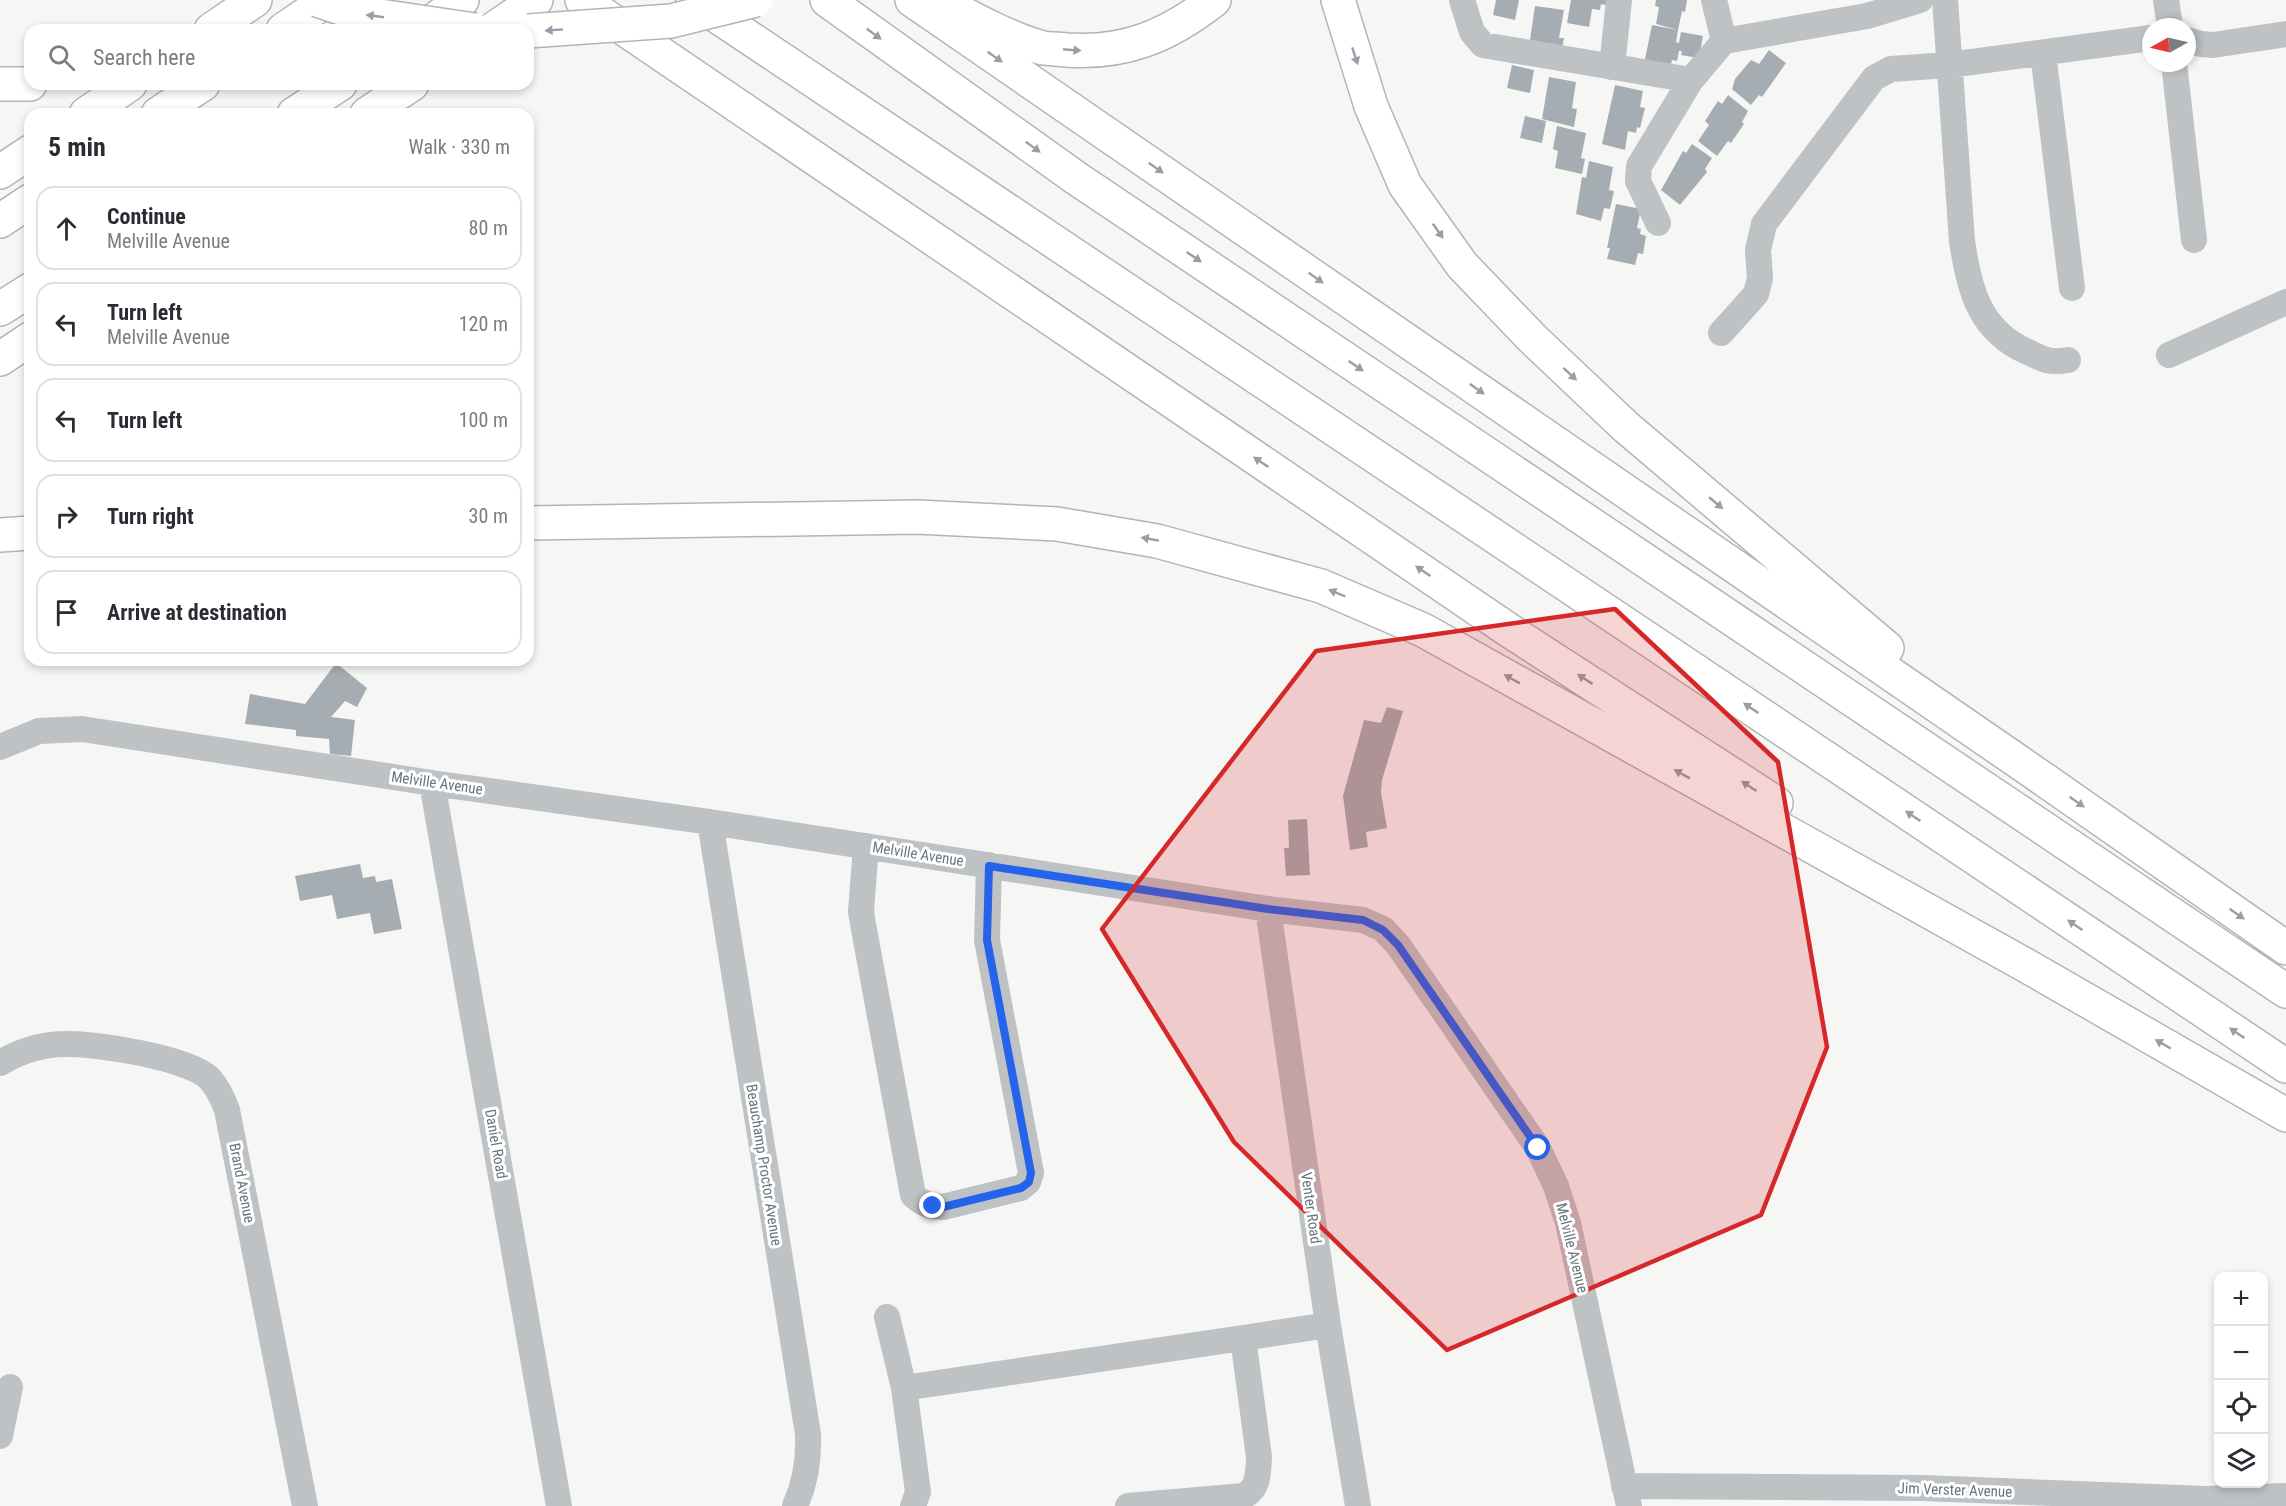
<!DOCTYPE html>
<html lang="en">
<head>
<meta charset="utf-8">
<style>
  :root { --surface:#fff; --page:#f2f2f3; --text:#2b2b33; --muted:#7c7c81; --line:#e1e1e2 }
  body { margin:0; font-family:"Roboto Condensed",sans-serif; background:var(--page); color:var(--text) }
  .controls { position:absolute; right:18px; bottom:18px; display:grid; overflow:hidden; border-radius:12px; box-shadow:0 3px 9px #0003 }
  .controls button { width:54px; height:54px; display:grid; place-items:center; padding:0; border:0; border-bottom:2px solid var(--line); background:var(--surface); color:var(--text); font:30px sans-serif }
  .compass { position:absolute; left:2142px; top:18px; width:54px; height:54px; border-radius:50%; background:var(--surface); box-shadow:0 3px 9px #0003; rotate:262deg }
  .stop { position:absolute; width:18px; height:18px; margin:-14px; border:4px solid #2563eb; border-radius:50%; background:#fff }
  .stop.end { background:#2563eb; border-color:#fff; box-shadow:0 2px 6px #0008 }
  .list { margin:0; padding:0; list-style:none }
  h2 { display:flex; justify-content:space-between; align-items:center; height:78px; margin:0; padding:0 24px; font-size:26px }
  h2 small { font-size:20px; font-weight:400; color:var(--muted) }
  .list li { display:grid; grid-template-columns:39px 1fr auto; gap:18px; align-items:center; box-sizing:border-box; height:84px; margin:0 12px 12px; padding:0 12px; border:2px solid var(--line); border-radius:18px }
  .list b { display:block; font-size:22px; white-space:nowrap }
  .list p { margin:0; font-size:20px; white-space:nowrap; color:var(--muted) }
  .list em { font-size:20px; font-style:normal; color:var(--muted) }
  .icon { flex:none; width:33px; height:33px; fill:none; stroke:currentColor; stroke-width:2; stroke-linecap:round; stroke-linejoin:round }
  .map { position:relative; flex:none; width:2286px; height:1506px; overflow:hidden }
  .search { position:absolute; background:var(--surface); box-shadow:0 3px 9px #0003; left:24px; top:24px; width:510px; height:66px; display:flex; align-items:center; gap:15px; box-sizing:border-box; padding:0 21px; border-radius:18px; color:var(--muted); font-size:22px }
  .panel { position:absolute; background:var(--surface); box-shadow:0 3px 9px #0003; left:24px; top:108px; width:510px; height:558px; border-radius:18px }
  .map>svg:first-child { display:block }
</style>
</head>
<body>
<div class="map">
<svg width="2286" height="1506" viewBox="0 0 2286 1506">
  <rect width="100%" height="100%" fill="#f6f6f4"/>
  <!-- building -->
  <path fill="#a6adb2" d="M1496 0H1519L1515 20 1493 15Z
    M1571 0H1607L1606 5 1601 4 1600 10 1592 9 1589 27 1567 23Z
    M1656 0H1687L1685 12 1682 11 1678 30 1656 24 1659 7 1655 6Z
    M1535 6 1564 10 1559 38H1564L1561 54 1529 47Z
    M1652 25 1678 30 1676 42 1679 43 1681 32 1703 36 1699 58 1681 55 1682 51H1679L1677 61 1672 60 1670 69 1644 64Z
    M1769 50 1786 63 1762 97 1759 95 1751 105 1732 89 1735 79 1751 60 1759 64Z
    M1512 65 1534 70 1530 93 1507 88Z
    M1549 77 1576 82 1572 108 1577 109 1574 127 1542 119Z
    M1615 85 1643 91 1640 107 1645 108 1640 128 1637 127 1636 133 1628 131 1625 150 1602 144Z
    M1728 95 1748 111 1742 122 1744 124 1731 143 1728 141 1717 156 1698 141 1709 125 1705 121 1718 101 1722 104Z
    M1525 116 1546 121 1542 143 1520 138Z
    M1557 126 1586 133 1581 158 1585 159 1582 174 1555 168 1558 151 1553 149Z
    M1692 144 1712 158 1705 169 1707 172 1680 205 1661 190 1683 151 1686 153Z
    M1589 161 1613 167 1609 190 1614 191 1610 209 1604 208 1601 221 1576 214 1582 177 1586 178Z
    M1616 204 1641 209 1637 228 1641 229 1640 234 1646 236 1643 254 1638 253 1635 265 1607 259 1610 248H1607Z
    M336 663 367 688 357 707 345 701 331 717 355 720 351 756 330 754 329 739 296 736V730L245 724 250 694 305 704Z
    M1387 707 1403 711 1382 780 1381 792 1387 828 1366 832 1368 847 1350 850 1343 796 1364 720 1381 723Z
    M1307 819 1310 875 1286 876 1284 848H1289L1288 820Z
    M360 864 363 878 375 876 376 882 392 879 402 929 374 934 370 913 337 919 332 895 300 901 295 876Z"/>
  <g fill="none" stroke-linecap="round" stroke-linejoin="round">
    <defs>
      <path id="motorway" d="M582 0 1513 633 1776 803
        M693 0 2286 1066
        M827 0 1076 178 2286 991
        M912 0 2029 769 2286 948
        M1338 0 1371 106 1405 185 1462 265 1532 338 1626 427 1887 648
        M955 9C978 22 1016 41 1043 48 1050 49 1059 49 1066 50 1125 54 1168 36 1214 0
        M211 30 255 0
        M283 30 327 0
        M420 30 462 0
        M492 30 536 0
        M0 84H30
        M86 114 130 84
        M158 114 203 84
        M294 114 340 84
        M367 114 412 84
        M0 172 30 152
        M0 221 30 201
        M0 309 30 290
        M0 359 30 339
        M528 523 917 517 1057 524 1157 541 1321 586 1423 630 2027 966 2286 1115
        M0 535 30 533"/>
    </defs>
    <!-- motorway casing -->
    <use href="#motorway" stroke="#b2b5b8" stroke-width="36"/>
    <!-- minor -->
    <path stroke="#bec2c5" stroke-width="26" d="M1462 0 1472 32 1483 45 1691 80
      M1714 0 1724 41
      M1945 0 1962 241C1969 289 1979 331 2028 352 2044 360 2049 363 2068 360
      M2166 0 2170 27
      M2187 40 2201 44 2213 45 2286 34
      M2043 53 2072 288
      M2174 63 2194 240
      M1612 67 1619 0
      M1658 223 1638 181 1639 166 1691 80 1724 41 1867 16 1920 0
      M1721 333 1756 294 1760 278 1758 250 1764 224 1874 78 1891 69 1949 65 2151 38
      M2169 355 2286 302
      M0 747 39 731 82 729 432 783 710 822 1268 909 1363 920 1383 929 1398 945 1538 1148 1556 1186 1568 1223 1629 1506
      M432 783 559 1506
      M710 822 808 1434C809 1458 805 1484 795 1506
      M866 846 861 911 863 924 913 1195C922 1204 930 1206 943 1207L1021 1188 1028 1182 1031 1173 987 940 989 865
      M1268 909 1328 1325 1358 1506
      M0 1063C20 1051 44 1044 66 1044 95 1043 189 1058 209 1078 218 1088 223 1099 227 1110L305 1506
      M887 1317 904 1388 918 1492 913 1506
      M1243 1338 1328 1325
      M904 1388 1243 1338 1259 1457C1258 1472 1259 1488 1244 1496L1128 1506
      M0 1436 10 1387
      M1624 1486 1922 1488 2207 1499 2286 1496"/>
    <!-- motorway -->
    <use href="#motorway" stroke="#fff" stroke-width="33"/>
    <defs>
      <path id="motorway-bridge" d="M317 0 352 12 475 30
        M528 31 671 21 756 0"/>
    </defs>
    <!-- motorway-bridge casing -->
    <use href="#motorway-bridge" stroke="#b2b5b8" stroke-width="36" stroke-linecap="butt"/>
    <!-- motorway-bridge -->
    <use href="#motorway-bridge" stroke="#fff" stroke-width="33"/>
  </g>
  <!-- one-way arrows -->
  <defs><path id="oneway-solid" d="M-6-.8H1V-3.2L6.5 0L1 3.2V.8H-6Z" transform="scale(1.5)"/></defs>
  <g fill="#969fa7">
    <use href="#oneway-solid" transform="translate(375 16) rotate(-172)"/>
    <use href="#oneway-solid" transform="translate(554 30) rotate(176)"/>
    <use href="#oneway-solid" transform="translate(874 34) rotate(36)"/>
    <use href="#oneway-solid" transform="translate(1072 50) rotate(5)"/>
    <use href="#oneway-solid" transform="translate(1355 56) rotate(72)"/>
    <use href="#oneway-solid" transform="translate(995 57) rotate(35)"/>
    <use href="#oneway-solid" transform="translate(1033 147) rotate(36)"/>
    <use href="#oneway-solid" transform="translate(1156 168) rotate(35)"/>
    <use href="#oneway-solid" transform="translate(1438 231) rotate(55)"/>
    <use href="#oneway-solid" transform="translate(1194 257) rotate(34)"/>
    <use href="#oneway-solid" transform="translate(1316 278) rotate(35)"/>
    <use href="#oneway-solid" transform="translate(1356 366) rotate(34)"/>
    <use href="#oneway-solid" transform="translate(1570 374) rotate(43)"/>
    <use href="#oneway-solid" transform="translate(1477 389) rotate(35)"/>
    <use href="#oneway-solid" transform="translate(1261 462) rotate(-146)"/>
    <use href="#oneway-solid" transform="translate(1716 503) rotate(40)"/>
    <use href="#oneway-solid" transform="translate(1150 539) rotate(-170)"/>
    <use href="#oneway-solid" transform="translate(1423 571) rotate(-146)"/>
    <use href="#oneway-solid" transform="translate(1337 593) rotate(-157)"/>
    <use href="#oneway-solid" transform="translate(1512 679) rotate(-151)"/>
    <use href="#oneway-solid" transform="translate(1585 679) rotate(-147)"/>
    <use href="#oneway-solid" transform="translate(1751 708) rotate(-146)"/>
    <use href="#oneway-solid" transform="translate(1682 774) rotate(-151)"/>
    <use href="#oneway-solid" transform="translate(1749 786) rotate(-147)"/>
    <use href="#oneway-solid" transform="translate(2077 802) rotate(35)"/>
    <use href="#oneway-solid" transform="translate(1913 816) rotate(-146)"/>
    <use href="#oneway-solid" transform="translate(2237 914) rotate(35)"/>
    <use href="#oneway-solid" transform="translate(2075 925) rotate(-146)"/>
    <use href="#oneway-solid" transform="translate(2237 1033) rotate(-146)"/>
    <use href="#oneway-solid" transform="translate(2163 1044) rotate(-150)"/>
  </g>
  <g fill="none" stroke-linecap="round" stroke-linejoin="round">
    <!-- route -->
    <path stroke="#2563eb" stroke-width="8" d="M933 1206 943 1207 1021 1188 1029 1182 1031 1173 987 940 989 866 1268 909 1363 920 1383 930 1398 945 1538 1148"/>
  </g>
  <!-- marked area -->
  <path fill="#d62828" fill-opacity="0.2" stroke="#d62828" stroke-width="4.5" stroke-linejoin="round" d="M1615 609 1778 762 1827 1047 1761 1215 1447 1350 1234 1142 1102 929 1316 651Z"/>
  <g text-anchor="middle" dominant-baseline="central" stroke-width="6" stroke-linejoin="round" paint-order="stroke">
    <!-- street labels -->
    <g font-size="15" fill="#697681" stroke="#fff">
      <text transform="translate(437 783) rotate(8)">Melville Avenue</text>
      <text transform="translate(918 854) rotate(9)">Melville Avenue</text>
      <text transform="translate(496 1144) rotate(80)">Daniel Road</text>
      <text transform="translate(764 1165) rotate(81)">Beauchamp Proctor Avenue</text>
      <text transform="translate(242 1183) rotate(79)">Brand Avenue</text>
      <text transform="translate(1311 1208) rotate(82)">Venter Road</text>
      <text transform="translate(1572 1248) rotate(76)">Melville Avenue</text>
      <text transform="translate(1955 1490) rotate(2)">Jim Verster Avenue</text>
    </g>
  </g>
</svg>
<div class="controls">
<button>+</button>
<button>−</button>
<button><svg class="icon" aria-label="locate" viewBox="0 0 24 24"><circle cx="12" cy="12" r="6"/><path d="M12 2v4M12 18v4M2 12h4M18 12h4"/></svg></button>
<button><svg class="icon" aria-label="layers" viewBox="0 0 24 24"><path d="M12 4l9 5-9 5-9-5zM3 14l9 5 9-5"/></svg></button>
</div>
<svg class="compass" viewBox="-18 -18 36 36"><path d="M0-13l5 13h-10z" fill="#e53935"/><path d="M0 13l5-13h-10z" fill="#7c7c81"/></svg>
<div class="stop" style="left:1538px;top:1148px"></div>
<div class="stop end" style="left:933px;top:1206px"></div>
<div class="search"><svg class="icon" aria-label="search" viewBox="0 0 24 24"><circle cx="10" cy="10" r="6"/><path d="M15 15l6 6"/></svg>Search here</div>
<section class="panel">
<h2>5 min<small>Walk · 330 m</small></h2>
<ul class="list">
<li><svg class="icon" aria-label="ahead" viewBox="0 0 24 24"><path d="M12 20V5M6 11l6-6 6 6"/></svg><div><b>Continue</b><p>Melville Avenue</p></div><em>80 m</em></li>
<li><svg class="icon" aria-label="left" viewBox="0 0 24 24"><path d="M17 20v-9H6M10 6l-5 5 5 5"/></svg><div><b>Turn left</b><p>Melville Avenue</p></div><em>120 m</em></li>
<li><svg class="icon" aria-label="left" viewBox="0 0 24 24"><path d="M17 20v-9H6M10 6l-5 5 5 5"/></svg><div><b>Turn left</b></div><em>100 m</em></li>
<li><svg class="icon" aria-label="right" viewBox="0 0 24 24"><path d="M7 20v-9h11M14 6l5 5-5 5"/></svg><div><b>Turn right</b></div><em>30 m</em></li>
<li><svg class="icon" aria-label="arrive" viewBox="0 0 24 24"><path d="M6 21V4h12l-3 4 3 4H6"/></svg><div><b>Arrive at destination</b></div></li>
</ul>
</section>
</div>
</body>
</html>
